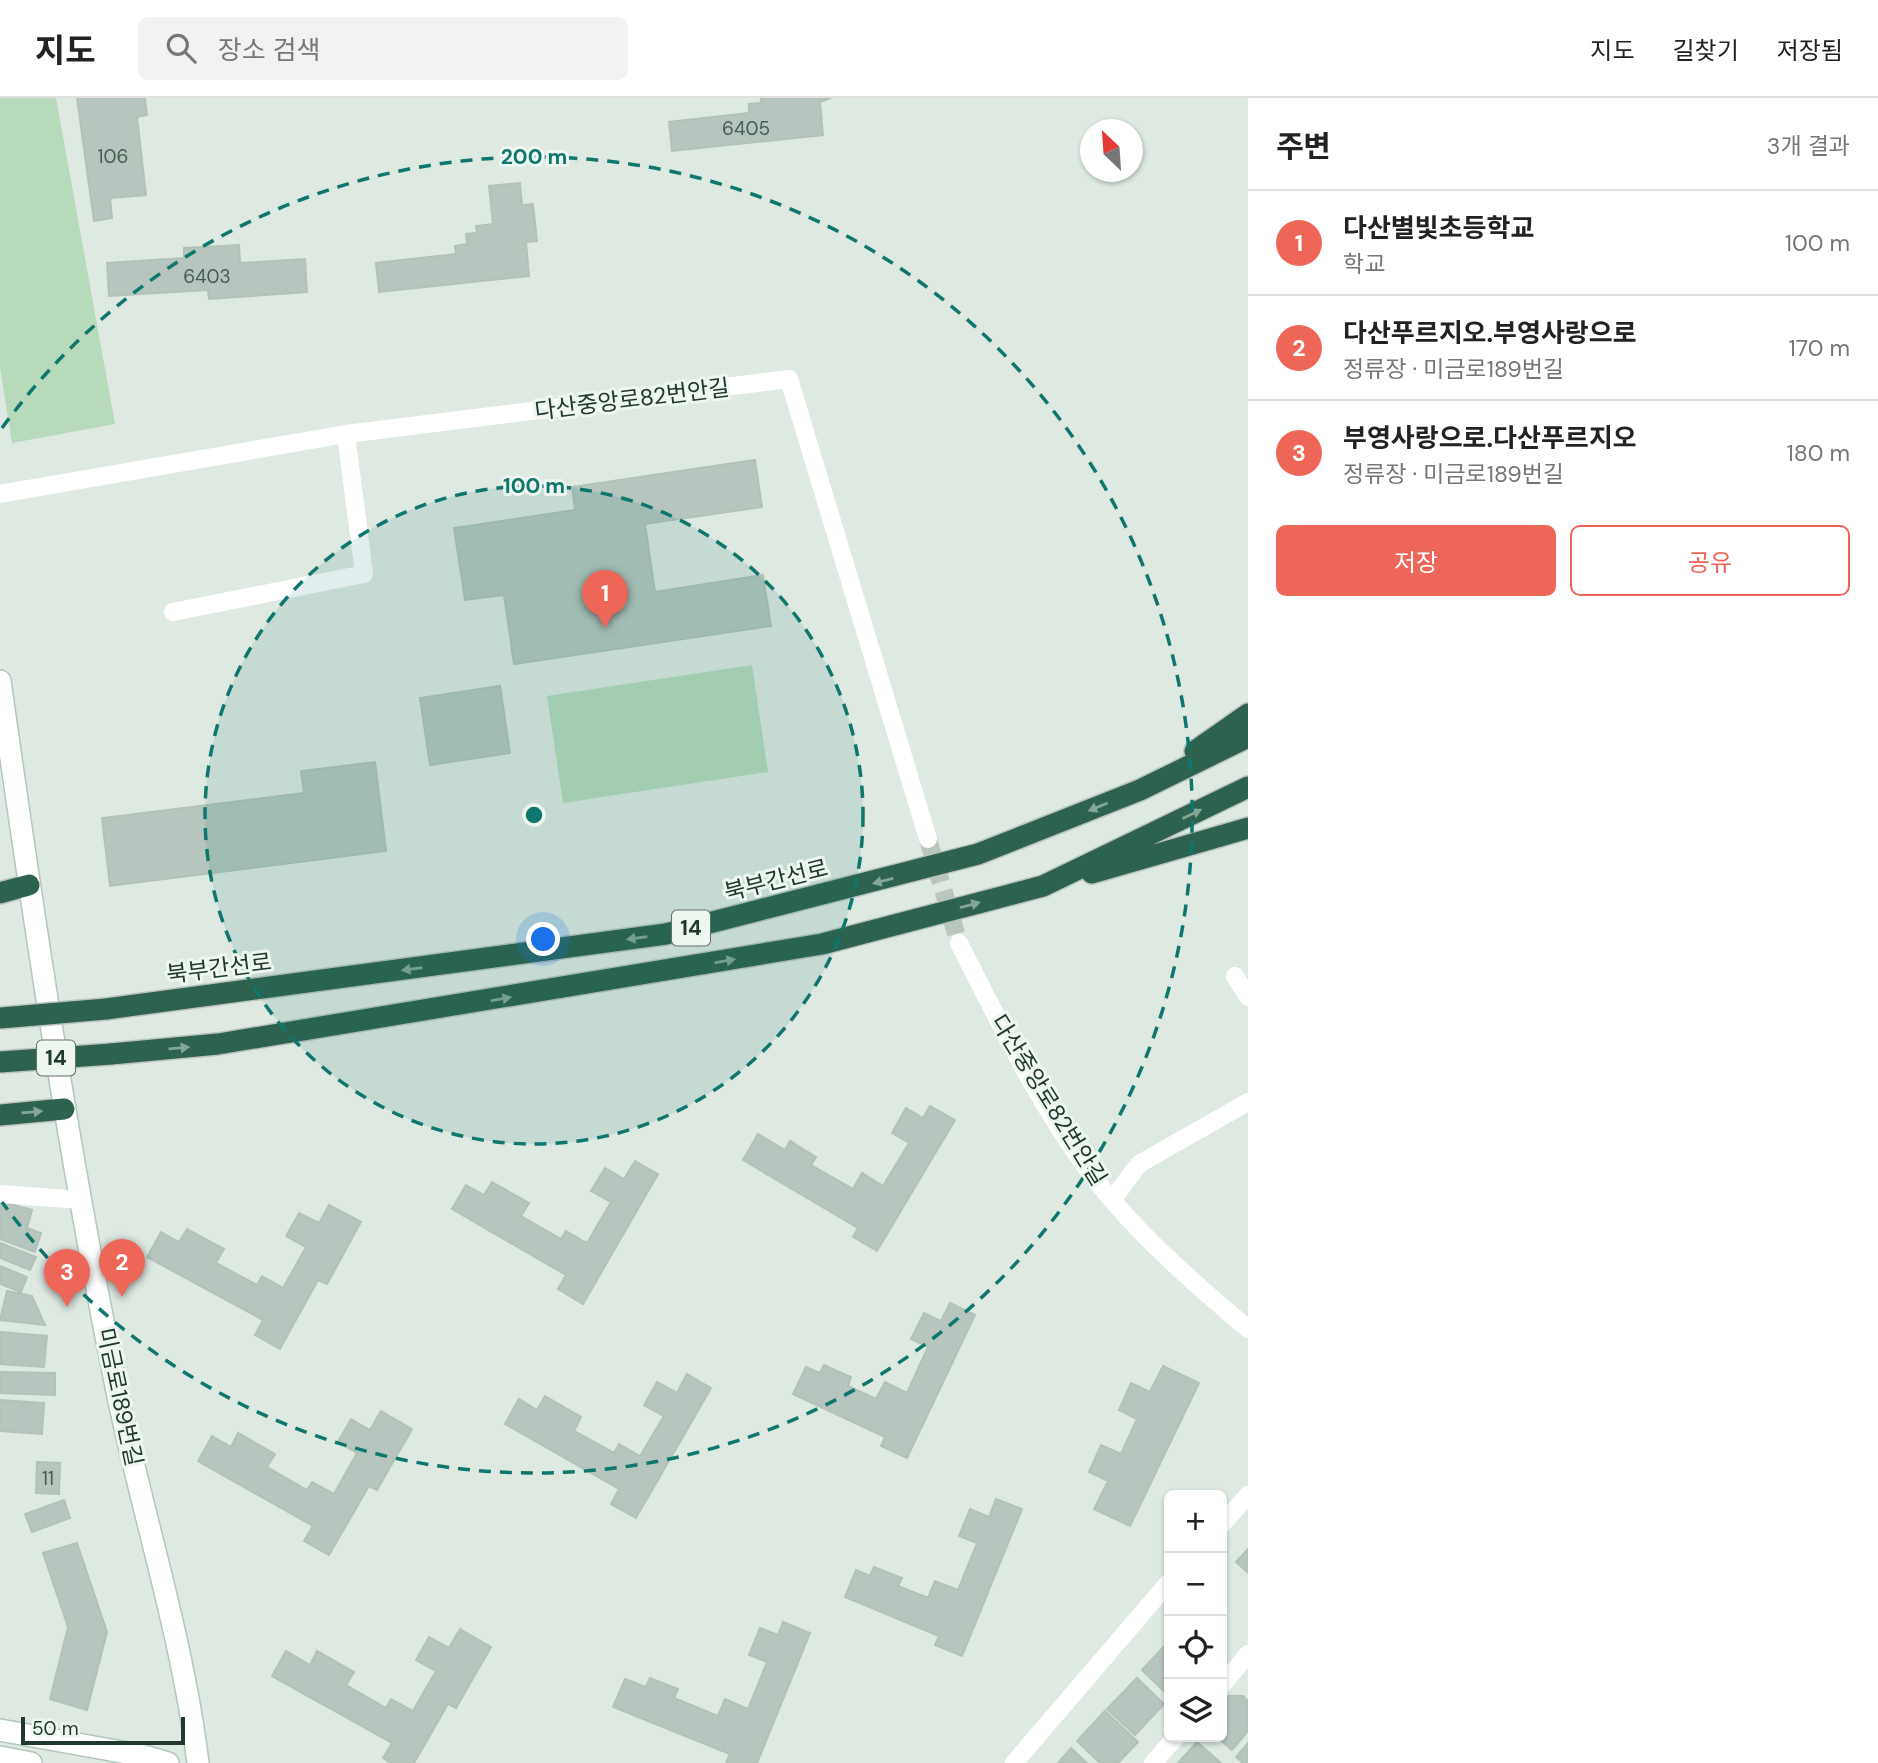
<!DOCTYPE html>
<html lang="ko">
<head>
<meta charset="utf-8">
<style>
  :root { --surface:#fff; --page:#f2f2f2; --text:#222; --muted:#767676; --line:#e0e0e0; --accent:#ed6658 }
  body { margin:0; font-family:"DM Sans","Noto Sans KR",sans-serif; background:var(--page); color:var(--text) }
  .controls { position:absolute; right:21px; bottom:21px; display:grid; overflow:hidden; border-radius:10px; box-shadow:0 2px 5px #0004 }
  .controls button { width:63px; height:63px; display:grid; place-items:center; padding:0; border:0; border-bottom:2px solid var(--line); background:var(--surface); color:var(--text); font:35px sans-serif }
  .compass { position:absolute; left:1080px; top:21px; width:63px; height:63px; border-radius:50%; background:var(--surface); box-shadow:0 2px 5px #0004; rotate:335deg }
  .scale { position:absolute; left:21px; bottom:18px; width:164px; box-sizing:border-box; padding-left:7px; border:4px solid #20382e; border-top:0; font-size:19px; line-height:24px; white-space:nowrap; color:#20382e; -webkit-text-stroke:5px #eef6f0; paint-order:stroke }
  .you { position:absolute; left:544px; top:842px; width:24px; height:24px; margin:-18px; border:5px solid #fff; border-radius:50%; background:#1a73e8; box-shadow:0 0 0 10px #1a73e833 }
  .badge { display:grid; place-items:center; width:46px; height:46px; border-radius:50%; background:var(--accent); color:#fff; font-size:23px; font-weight:700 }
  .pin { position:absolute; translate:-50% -58px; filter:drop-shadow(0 2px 4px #0008) }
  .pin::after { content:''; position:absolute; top:37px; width:24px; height:21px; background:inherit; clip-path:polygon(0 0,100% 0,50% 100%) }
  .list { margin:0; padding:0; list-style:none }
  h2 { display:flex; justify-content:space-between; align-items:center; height:91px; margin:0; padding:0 28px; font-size:30px }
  h2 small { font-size:23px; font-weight:400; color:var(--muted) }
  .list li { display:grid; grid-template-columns:46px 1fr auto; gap:21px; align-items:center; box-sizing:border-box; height:105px; padding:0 28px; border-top:2px solid var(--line) }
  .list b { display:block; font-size:26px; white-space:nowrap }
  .list p { margin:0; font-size:23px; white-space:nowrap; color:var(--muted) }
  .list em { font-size:23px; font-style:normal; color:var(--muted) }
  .actions { display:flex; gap:14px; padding:21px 28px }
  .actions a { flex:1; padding:16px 0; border:2px solid var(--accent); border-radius:10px; text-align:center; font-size:24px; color:var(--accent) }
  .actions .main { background:var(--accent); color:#fff }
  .icon { flex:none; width:38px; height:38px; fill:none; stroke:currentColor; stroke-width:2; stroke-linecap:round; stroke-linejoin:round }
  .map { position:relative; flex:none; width:1248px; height:1665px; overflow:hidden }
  header { display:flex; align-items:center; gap:42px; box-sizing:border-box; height:98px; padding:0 35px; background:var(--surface); border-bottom:2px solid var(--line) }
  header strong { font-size:33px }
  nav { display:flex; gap:38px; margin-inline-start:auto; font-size:24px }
  .search { width:490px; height:63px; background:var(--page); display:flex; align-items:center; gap:18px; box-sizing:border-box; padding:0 24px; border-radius:10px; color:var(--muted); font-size:26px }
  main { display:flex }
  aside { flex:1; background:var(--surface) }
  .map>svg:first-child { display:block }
</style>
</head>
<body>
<header>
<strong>지도</strong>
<div class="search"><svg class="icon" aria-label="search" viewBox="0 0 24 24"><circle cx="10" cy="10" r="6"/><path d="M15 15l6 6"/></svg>장소 검색</div>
<nav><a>지도</a><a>길찾기</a><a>저장됨</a></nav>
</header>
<main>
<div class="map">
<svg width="1248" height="1665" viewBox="0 0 1248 1665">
  <rect width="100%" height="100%" fill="#dee9e2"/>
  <!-- green -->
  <path fill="#b7dabb" d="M0 0H56L115 326 12 345 0 270Z
    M752 567 768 674 563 705 547 598Z"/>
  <!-- building -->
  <path fill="#b6c6be" stroke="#b1c2b8" stroke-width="2" d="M77 0H145L147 17 137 19 146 97 110 100 112 120 94 123Z
    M761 0H831L820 4 823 37 672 53 669 24 749 15V6L761 5Z
    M520 85 522 107 533 106 537 143 526 144 529 178 379 194 376 165 456 156 455 148 467 146 466 136 477 135 476 128 493 126 489 88Z
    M239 147 240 165 305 161 307 194 209 201 208 192 109 198 107 165 184 160V150Z
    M755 362 762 409 645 426 655 494 763 477 771 528 514 566 504 497 465 502 454 430 575 412 572 389Z
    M500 588 510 655 430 667 420 600Z
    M375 664 386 753 110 788 102 720 304 695 301 673Z
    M930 1008 955 1022 877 1153 853 1139 858 1130 743 1062 758 1036 785 1052 790 1043 816 1059 811 1067 853 1091 862 1075 883 1088 909 1045 892 1035 906 1010 923 1020Z
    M635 1063 658 1076 583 1206 558 1191 566 1177 452 1111 466 1087 484 1097 492 1084 529 1105 521 1118 561 1141 566 1133 587 1145 611 1104 591 1093 605 1070 624 1081Z
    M0 1103 32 1112 27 1130 41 1135 35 1154 0 1141Z
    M329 1107 361 1124 327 1186 318 1182 280 1251 255 1237 263 1222 147 1159 161 1134 179 1144 187 1131 224 1151 216 1165 257 1187 262 1178 283 1190 306 1149 286 1138 299 1115 319 1125Z
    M0 1145 36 1159 30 1172 0 1160Z
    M0 1168 27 1179 21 1194 0 1186Z
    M7 1193 32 1198 45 1227 0 1222Z
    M950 1205 975 1217 907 1360 881 1348 885 1339 793 1296 806 1269 820 1275 824 1267 851 1279 848 1288 876 1301 885 1284 907 1295 928 1249 911 1241 924 1215 941 1223Z
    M0 1234 47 1238 44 1269 0 1266Z
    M1163 1268 1199 1285 1130 1428 1094 1411 1108 1383 1089 1374 1101 1347 1121 1356 1137 1321 1119 1312 1131 1285 1150 1294Z
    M0 1274 55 1275V1297L0 1295Z
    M687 1276 711 1290 636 1420 611 1406 619 1391 505 1326 519 1301 537 1312 545 1298 581 1319 574 1333 614 1355 619 1346 640 1358 664 1318 644 1307 657 1284 677 1295Z
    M0 1302 44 1305 42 1336 0 1333Z
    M381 1313 412 1331 377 1392 369 1388 329 1457 304 1443 313 1428 198 1363 212 1338 231 1349 238 1335 275 1356 267 1369 307 1392 312 1384 334 1396 357 1355 338 1344 351 1321 370 1332Z
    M37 1364 60 1365 59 1396 36 1395Z
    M996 1401 1022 1411 962 1558 935 1547 939 1538 845 1499 856 1472 870 1478 874 1469 902 1480 898 1488 928 1500 935 1483 958 1492 977 1445 959 1438 970 1411 989 1419Z
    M64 1402 70 1420 32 1434 25 1416Z
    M77 1445 107 1534 87 1612 50 1601 68 1529 43 1455Z
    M1248 1451V1475L1236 1464Z
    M783 1524 810 1535 757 1665H726L730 1656 613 1609 625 1581 646 1589 650 1580 678 1591 674 1600 718 1618 725 1601 748 1611 767 1564 749 1557 760 1530 778 1537Z
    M460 1531 491 1549 456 1610 448 1606 414 1665H391L383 1660 392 1645 272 1578 286 1553 310 1567 317 1553 354 1574 346 1587 386 1610 391 1601 413 1613 436 1573 416 1562 429 1539 449 1550Z
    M1167 1545 1169 1547 1168 1597 1142 1572Z
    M1137 1580 1164 1606 1135 1637 1107 1611Z
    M1229 1598H1243L1248 1603V1633L1232 1652 1217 1639H1222V1607Z
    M1105 1613 1138 1644 1118 1665H1100L1077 1643Z
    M1197 1644 1221 1665H1178Z
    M1248 1645V1665H1243L1236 1659Z
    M1071 1650 1087 1665H1058Z"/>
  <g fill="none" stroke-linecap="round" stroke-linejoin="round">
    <!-- street-tunnel -->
    <path stroke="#b8c6be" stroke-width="18" stroke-dasharray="18 9" stroke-linecap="butt" d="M928 741 959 845"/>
    <defs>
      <path id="secondary" d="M0 583C34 824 70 1065 119 1303 145 1424 183 1543 198 1665
        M0 1632 144 1658 168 1665
        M0 1659 31 1665"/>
      <path id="highway" d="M1195 653 1248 616
        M1092 775 1248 730
        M0 795 29 787
        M106 911 666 836 978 756 1140 692 1248 639
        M111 956 218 946 822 846 1043 788 1248 689
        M0 1017 64 1011"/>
    </defs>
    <!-- secondary casing -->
    <use href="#secondary" stroke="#b1c8bc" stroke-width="24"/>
    <!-- highway casing -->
    <use href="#highway" stroke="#bcc3c0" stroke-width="24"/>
    <!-- street -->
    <path stroke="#fff" stroke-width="18" d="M0 396 346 336 789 281 928 741
      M173 514 364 476 346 336
      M959 845C1002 930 1050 1030 1112 1102 1152 1149 1201 1191 1248 1231
      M1235 878 1248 899
      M0 1096 81 1102
      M1112 1102 1139 1066 1248 1004
      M1222 1426 1248 1397
      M1222 1587 1248 1556
      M1014 1665 1169 1484
      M1153 1665 1176 1639"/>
    <!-- secondary -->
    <use href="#secondary" stroke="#fff" stroke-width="21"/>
    <!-- highway -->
    <use href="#highway" stroke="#2d624f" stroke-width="21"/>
    <defs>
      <path id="highway-bridge" d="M0 920 106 911
        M0 964 111 956"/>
    </defs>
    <!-- highway-bridge casing -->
    <use href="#highway-bridge" stroke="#bcc3c0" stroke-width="24" stroke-linecap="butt"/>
    <!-- highway-bridge -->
    <use href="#highway-bridge" stroke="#2d624f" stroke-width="21"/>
  </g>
  <!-- one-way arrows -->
  <defs><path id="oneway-solid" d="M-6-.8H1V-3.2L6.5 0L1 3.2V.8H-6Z" transform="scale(1.75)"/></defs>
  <g fill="#84a597">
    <use href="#oneway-solid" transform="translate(1098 709) rotate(158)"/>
    <use href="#oneway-solid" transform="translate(1192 716) rotate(-26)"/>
    <use href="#oneway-solid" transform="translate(883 783) rotate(166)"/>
    <use href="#oneway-solid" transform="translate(970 807) rotate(-15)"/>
    <use href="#oneway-solid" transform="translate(637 840) rotate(172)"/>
    <use href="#oneway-solid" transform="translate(725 863) rotate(-10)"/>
    <use href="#oneway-solid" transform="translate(412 871) rotate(172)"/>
    <use href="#oneway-solid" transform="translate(501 901) rotate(-10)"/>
    <use href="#oneway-solid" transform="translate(179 950) rotate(-5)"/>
    <use href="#oneway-solid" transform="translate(32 1014) rotate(-5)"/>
  </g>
  <!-- distance rings -->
  <circle cx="534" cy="717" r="329" fill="#0f766e" fill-opacity=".12"/>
  <g fill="none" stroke="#0f766e" stroke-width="3.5" stroke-dasharray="12 9">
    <circle cx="534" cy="717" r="329"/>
    <path d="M2 330A658 658 0 1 1 2 1104"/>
  </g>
  <g text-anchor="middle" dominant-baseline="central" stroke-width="6" stroke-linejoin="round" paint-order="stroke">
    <!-- number labels -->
    <g font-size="19" fill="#465c52">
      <text x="746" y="30">6405</text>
      <text x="113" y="58">106</text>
      <text x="207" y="178">6403</text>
      <text x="48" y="1380">11</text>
    </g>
    <!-- shield labels -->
    <g fill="#eef6f0" stroke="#5e7168" stroke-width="2">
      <rect x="672" y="812.5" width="38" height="35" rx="5"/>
      <rect x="37" y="942.5" width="38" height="35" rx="5"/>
    </g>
    <g font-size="21" font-weight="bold" fill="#20382e">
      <text x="691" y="830">14</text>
      <text x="56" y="960">14</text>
    </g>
    <!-- street labels -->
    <g font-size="23" fill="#20382e" stroke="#eef6f0">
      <text transform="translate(632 301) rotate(-7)">다산중앙로82번안길</text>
      <text transform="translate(776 782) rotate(-14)">북부간선로</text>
      <text transform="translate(219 870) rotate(-7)">북부간선로</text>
      <text transform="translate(1049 1002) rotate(58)">다산중앙로82번안길</text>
      <text transform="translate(120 1299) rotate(78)">미금로189번길</text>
    </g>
  </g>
  <circle cx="534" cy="717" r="10" fill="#0f766e" stroke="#eef6f0" stroke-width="3.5"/>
  <g font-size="21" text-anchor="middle" font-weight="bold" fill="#0f766e" stroke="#eef6f0" stroke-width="6" stroke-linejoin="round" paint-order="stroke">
    <text x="534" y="66">200 m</text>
    <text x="534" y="395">100 m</text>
  </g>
</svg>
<div class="controls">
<button>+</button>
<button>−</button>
<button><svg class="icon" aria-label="locate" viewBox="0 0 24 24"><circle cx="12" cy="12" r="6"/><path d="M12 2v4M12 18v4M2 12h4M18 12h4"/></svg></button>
<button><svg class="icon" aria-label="layers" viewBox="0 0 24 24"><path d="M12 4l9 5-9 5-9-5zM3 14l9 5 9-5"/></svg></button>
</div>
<svg class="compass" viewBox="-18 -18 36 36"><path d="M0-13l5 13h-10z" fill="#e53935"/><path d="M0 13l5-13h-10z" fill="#767676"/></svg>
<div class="scale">50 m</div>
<div class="you"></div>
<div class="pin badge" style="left:605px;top:530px">1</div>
<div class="pin badge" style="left:122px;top:1199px">2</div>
<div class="pin badge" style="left:67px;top:1209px">3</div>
</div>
<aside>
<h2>주변<small>3개 결과</small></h2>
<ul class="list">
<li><span class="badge">1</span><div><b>다산별빛초등학교</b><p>학교</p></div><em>100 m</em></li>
<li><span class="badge">2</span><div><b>다산푸르지오.부영사랑으로</b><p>정류장 · 미금로189번길</p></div><em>170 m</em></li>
<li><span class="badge">3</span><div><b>부영사랑으로.다산푸르지오</b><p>정류장 · 미금로189번길</p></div><em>180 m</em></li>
</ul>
<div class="actions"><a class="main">저장</a><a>공유</a></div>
</aside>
</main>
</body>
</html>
